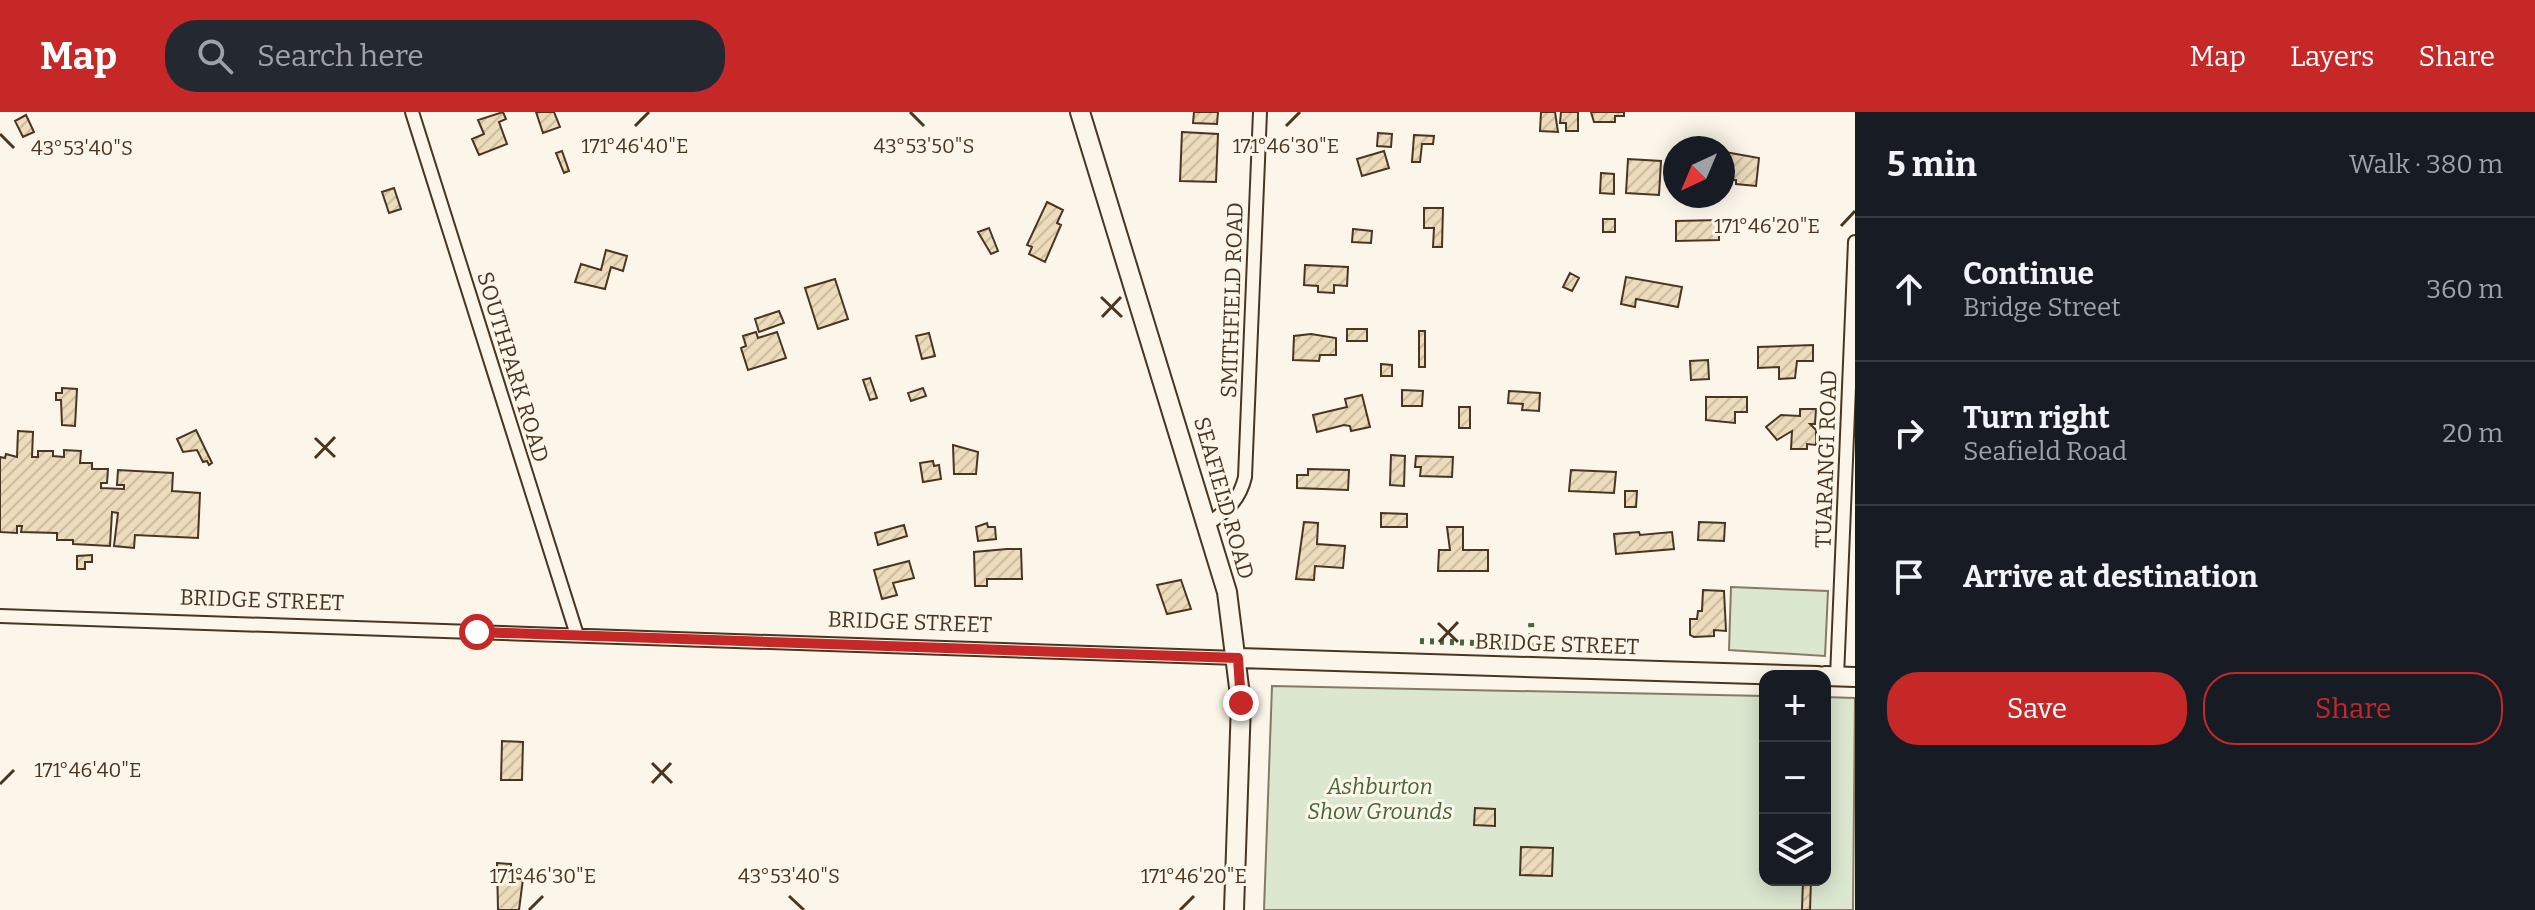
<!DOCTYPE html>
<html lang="en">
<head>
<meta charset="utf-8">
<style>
  :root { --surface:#171b24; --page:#242831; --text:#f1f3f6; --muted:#9ea1a6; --line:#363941; --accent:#c62828 }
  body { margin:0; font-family:Bitter,serif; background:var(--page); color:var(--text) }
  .controls { position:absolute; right:24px; bottom:24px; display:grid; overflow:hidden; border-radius:16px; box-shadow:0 4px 20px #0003 }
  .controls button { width:72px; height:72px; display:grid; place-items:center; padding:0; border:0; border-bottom:2px solid var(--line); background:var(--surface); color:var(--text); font:40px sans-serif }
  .compass { position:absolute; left:1663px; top:24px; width:72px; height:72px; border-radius:50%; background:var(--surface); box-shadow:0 4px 20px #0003; rotate:224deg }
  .stop { position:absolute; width:24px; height:24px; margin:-18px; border:6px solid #c62828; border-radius:50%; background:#fff }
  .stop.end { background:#c62828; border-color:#fff; box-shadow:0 2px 8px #0008 }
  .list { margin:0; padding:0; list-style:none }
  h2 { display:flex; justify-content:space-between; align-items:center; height:104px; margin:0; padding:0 32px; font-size:34px }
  h2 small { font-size:26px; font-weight:400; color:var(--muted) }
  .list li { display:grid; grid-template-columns:52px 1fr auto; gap:24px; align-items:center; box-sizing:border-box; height:144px; padding:0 32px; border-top:2px solid var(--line) }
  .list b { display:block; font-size:30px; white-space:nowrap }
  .list p { margin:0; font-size:26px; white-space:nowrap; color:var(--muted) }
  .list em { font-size:26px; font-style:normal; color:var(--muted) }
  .actions { display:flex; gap:16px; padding:24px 32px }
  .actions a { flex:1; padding:18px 0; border:2px solid var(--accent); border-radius:32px; text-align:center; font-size:28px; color:var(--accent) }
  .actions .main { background:var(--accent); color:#fff }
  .icon { flex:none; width:44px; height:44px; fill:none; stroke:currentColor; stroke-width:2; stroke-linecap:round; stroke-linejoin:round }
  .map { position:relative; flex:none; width:1855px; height:798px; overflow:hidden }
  header { display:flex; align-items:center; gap:48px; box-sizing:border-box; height:112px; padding:0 40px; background:var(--accent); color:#fff }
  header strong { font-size:38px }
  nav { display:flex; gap:44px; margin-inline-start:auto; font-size:28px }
  .search { width:560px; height:72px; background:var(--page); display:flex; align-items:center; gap:20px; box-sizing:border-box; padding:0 28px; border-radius:32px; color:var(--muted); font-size:30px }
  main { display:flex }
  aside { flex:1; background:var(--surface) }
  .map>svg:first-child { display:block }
</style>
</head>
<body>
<header>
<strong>Map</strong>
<div class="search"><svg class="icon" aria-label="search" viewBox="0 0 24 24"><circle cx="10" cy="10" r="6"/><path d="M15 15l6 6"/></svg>Search here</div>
<nav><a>Map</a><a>Layers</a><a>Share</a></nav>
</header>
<main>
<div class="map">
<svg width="1855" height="798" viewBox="0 0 1855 798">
  <defs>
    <pattern id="building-hatch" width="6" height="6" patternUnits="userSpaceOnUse" patternTransform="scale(2)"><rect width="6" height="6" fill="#ecdcbc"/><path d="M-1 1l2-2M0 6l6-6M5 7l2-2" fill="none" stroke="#ccbda1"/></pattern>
  </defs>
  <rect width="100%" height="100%" fill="#fbf6e9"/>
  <!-- green -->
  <path fill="#dce7d0" stroke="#887966" stroke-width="2" d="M1731 475 1828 479 1825 544 1729 538Z
    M1272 574 1765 584V768H1825V585L1855 586 1853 798H1264Z"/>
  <!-- building -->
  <path fill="url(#building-hatch)" stroke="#4a3520" stroke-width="2" d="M503 0 506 7 499 10 507 32 479 43 472 27 484 22 478 8Z
    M536 0H554L560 15 543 21Z
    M1194 0H1218L1217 12 1193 11Z
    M1541 0H1555L1558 20 1540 19Z
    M1561 0H1578V19H1566V11H1560Z
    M1591 0H1624V4H1615V10H1594Z
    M26 3 34 20 23 25 15 9Z
    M1182 20 1218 22 1216 70 1180 69Z
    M1378 21 1392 22 1391 35 1377 34Z
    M1414 23 1434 24 1433 32H1422L1420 50H1412Z
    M562 39 569 59 564 61 556 41Z
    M1384 39 1389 56 1362 64 1357 47Z
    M1725 40 1759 46 1756 74 1736 72V68H1727L1726 73 1723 72Z
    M1628 47 1661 49 1659 83 1626 81Z
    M1601 61 1614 62V82L1600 81Z
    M394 76 401 97 389 101 382 80Z
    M1047 90 1063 98 1057 111 1061 113 1045 150 1029 142 1032 135 1027 133Z
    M1424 96H1443L1442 135H1433L1434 116H1424Z
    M1603 107H1615V120H1603Z
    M1719 108V128L1676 129V109Z
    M989 116 998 139 991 142 978 120Z
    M1353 117 1372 119 1371 131 1352 130Z
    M606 138 627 144 623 159 611 155 605 177 575 170 581 152 601 158Z
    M1305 153 1348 155 1347 174 1334 173V181L1318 180V174L1304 173Z
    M1570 161 1579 166 1572 179 1563 175Z
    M1626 165 1682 175 1678 195 1636 187 1635 195 1621 192Z
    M835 167 848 207 818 217 805 176Z
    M779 199 784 211 759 220 755 207Z
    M1347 217H1367V229H1347Z
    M1419 219H1425V255H1419Z
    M756 220 758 226 777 220 786 246 748 258 741 236 746 234 743 224Z
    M929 221 935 244 922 247 916 224Z
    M1311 222 1336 226V243H1320L1319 249 1293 248 1294 224Z
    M1813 233V249H1797L1795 266 1779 267V255L1758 256V235Z
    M1708 248 1709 267 1691 268 1690 249Z
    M1381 252 1392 253V264H1381Z
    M870 266 877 286 870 288 863 268Z
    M62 276 77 277 75 314 62 313 61 288H56V281H62Z
    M923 276 926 284 911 289 908 281Z
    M1402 278 1423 279 1422 294H1402Z
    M1509 279 1540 281 1539 299 1522 298 1523 292 1508 291Z
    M1362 283 1370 315 1351 319 1350 314 1344 313 1317 320 1313 303 1347 295 1345 287Z
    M1706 285H1747V300H1735V311L1706 308Z
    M1459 295H1470V316H1459Z
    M1800 297H1816L1815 312H1810L1816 318V333L1807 332V337H1791L1792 319 1777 328 1766 315 1781 303 1800 304Z
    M196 318 212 351 209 353 207 349 203 350 197 338 183 340 177 327Z
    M18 319 33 320 32 345H38V339H53V344L64 345V338L81 339 80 351H92V357H108L107 371H101V376L124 377V373H117L118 358 173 361 172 379 200 381 198 426 135 423 134 436 114 434 118 401 112 400 110 434 73 432V428H57V421L21 420 22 414H17V421L0 420V345L5 346 6 342 17 345Z
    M953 333 978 340 976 362H954Z
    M1391 343 1405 344 1404 374 1390 373Z
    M1416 344 1453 345 1452 365 1420 364 1421 355H1415Z
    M933 349 934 354 939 353 941 367 923 370 920 351Z
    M1308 357 1349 358 1348 378 1297 376V363H1308Z
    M1571 358 1616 360 1614 381 1569 379Z
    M1625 379H1637L1636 395H1625Z
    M1381 401 1407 402V415H1381Z
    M1304 410 1318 411 1317 432 1345 434 1343 456 1315 454 1314 468 1296 467Z
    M1699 410 1725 411 1724 429 1698 428Z
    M987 411 988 415H995L996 427 978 429 976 415Z
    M904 413 907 424 878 433 875 421Z
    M1447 415H1463V438H1488V459H1438L1439 438H1450Z
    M1639 420 1640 423 1672 420 1674 437 1616 442 1614 422Z
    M1007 437H1021L1022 467H987V474H975L974 440Z
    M92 443V450H85V457H77V444Z
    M909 449 914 466 893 471 897 483 882 487 874 458Z
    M1181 468 1191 497 1167 502 1157 473Z
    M1703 478 1724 479 1726 519 1714 518V524L1694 525 1690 523V507H1697L1698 499H1702Z
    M502 629 523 630 522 668H501Z
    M1475 696 1495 697V714L1474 713Z
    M1521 735 1553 736 1552 764 1520 763Z
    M497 751 511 752V766L523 767 519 798H498Z
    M1803 768H1811L1810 798H1802Z"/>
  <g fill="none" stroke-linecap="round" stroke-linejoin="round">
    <defs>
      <path id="street" d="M412 0 577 523
        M1209 411C1227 399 1240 387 1245 365L1260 0
        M0 504 1238 546
        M1837 565 1855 130"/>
      <path id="secondary" d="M1080 0 1227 480 1241 591 1234 798
        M1238 546 1818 564
        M1825 564 1855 565"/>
    </defs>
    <!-- street casing -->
    <use href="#street" stroke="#4a3520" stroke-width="16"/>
    <!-- secondary casing -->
    <use href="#secondary" stroke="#4a3520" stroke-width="22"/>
    <!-- street -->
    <use href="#street" stroke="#fbf6e9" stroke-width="12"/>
    <!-- secondary -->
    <use href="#secondary" stroke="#fbf6e9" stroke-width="18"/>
    <!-- hedge -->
    <path stroke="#436837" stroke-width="6" stroke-dasharray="4 6" stroke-linecap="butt" d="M1420 529 1532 533 1531 509"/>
  </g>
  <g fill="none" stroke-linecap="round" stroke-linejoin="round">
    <!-- route -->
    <path stroke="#c62828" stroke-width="10" d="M477 520 1238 546 1241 591"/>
  </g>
  <!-- ticks -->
  <path fill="none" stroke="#4a3520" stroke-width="3" d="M910 0 924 14M635 14 649 0M1286 14 1300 0M0 22 14 36M1841 114 1855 99M1101 185 1122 205M1102 205 1121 185M315 326 335 345M315 346 335 325M1438 511 1458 530M1439 530 1458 510M652 651 672 671M652 671 671 651M0 672 14 658M789 784 804 798M529 798 543 784M1180 798 1194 784"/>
  <g text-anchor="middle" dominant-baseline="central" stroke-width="6" stroke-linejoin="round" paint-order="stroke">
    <!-- street labels -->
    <g font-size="22" fill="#4a3520" stroke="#fbf6e9">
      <text transform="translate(1232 188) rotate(-88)">SMITHFIELD ROAD</text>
      <text transform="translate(513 255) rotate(73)">SOUTHPARK ROAD</text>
      <text transform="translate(1826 347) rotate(-88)">TUARANGI ROAD</text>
      <text transform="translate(1224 386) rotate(74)">SEAFIELD ROAD</text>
      <text transform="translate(262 488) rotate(2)">BRIDGE STREET</text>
      <text transform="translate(910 510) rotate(2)">BRIDGE STREET</text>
      <text transform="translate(1557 532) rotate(2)">BRIDGE STREET</text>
    </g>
    <!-- park labels -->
    <g font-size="22" font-style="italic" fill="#436837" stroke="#fbf6e9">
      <text x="1380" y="674">Ashburton<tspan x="1380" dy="25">Show Grounds</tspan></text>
    </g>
  </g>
  <g font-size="20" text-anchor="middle" fill="#4a3520" stroke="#fbf6e9" stroke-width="6" stroke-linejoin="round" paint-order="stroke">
    <text x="924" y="41">43°53'50"S</text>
    <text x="635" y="41">171°46'40"E</text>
    <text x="1286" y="41">171°46'30"E</text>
    <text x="82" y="43">43°53'40"S</text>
    <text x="1767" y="121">171°46'20"E</text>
    <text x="88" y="665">171°46'40"E</text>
    <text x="543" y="771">171°46'30"E</text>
    <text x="1194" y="771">171°46'20"E</text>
    <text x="789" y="771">43°53'40"S</text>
  </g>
</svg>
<div class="controls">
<button>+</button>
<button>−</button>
<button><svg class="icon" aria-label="layers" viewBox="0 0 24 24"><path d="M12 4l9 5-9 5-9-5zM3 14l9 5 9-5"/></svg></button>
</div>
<svg class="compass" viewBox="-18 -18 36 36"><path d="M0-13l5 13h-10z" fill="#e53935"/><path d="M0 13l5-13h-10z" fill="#9ea1a6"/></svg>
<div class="stop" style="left:477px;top:520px"></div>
<div class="stop end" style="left:1241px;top:591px"></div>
</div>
<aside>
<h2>5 min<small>Walk · 380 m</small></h2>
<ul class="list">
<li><svg class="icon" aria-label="ahead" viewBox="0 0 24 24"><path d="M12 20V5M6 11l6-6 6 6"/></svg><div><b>Continue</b><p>Bridge Street</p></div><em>360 m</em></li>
<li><svg class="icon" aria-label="right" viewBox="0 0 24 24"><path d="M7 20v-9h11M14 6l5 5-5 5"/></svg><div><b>Turn right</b><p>Seafield Road</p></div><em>20 m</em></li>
<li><svg class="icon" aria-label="arrive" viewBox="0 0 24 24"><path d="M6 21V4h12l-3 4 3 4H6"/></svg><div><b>Arrive at destination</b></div></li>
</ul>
<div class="actions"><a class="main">Save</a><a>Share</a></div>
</aside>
</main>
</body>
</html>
